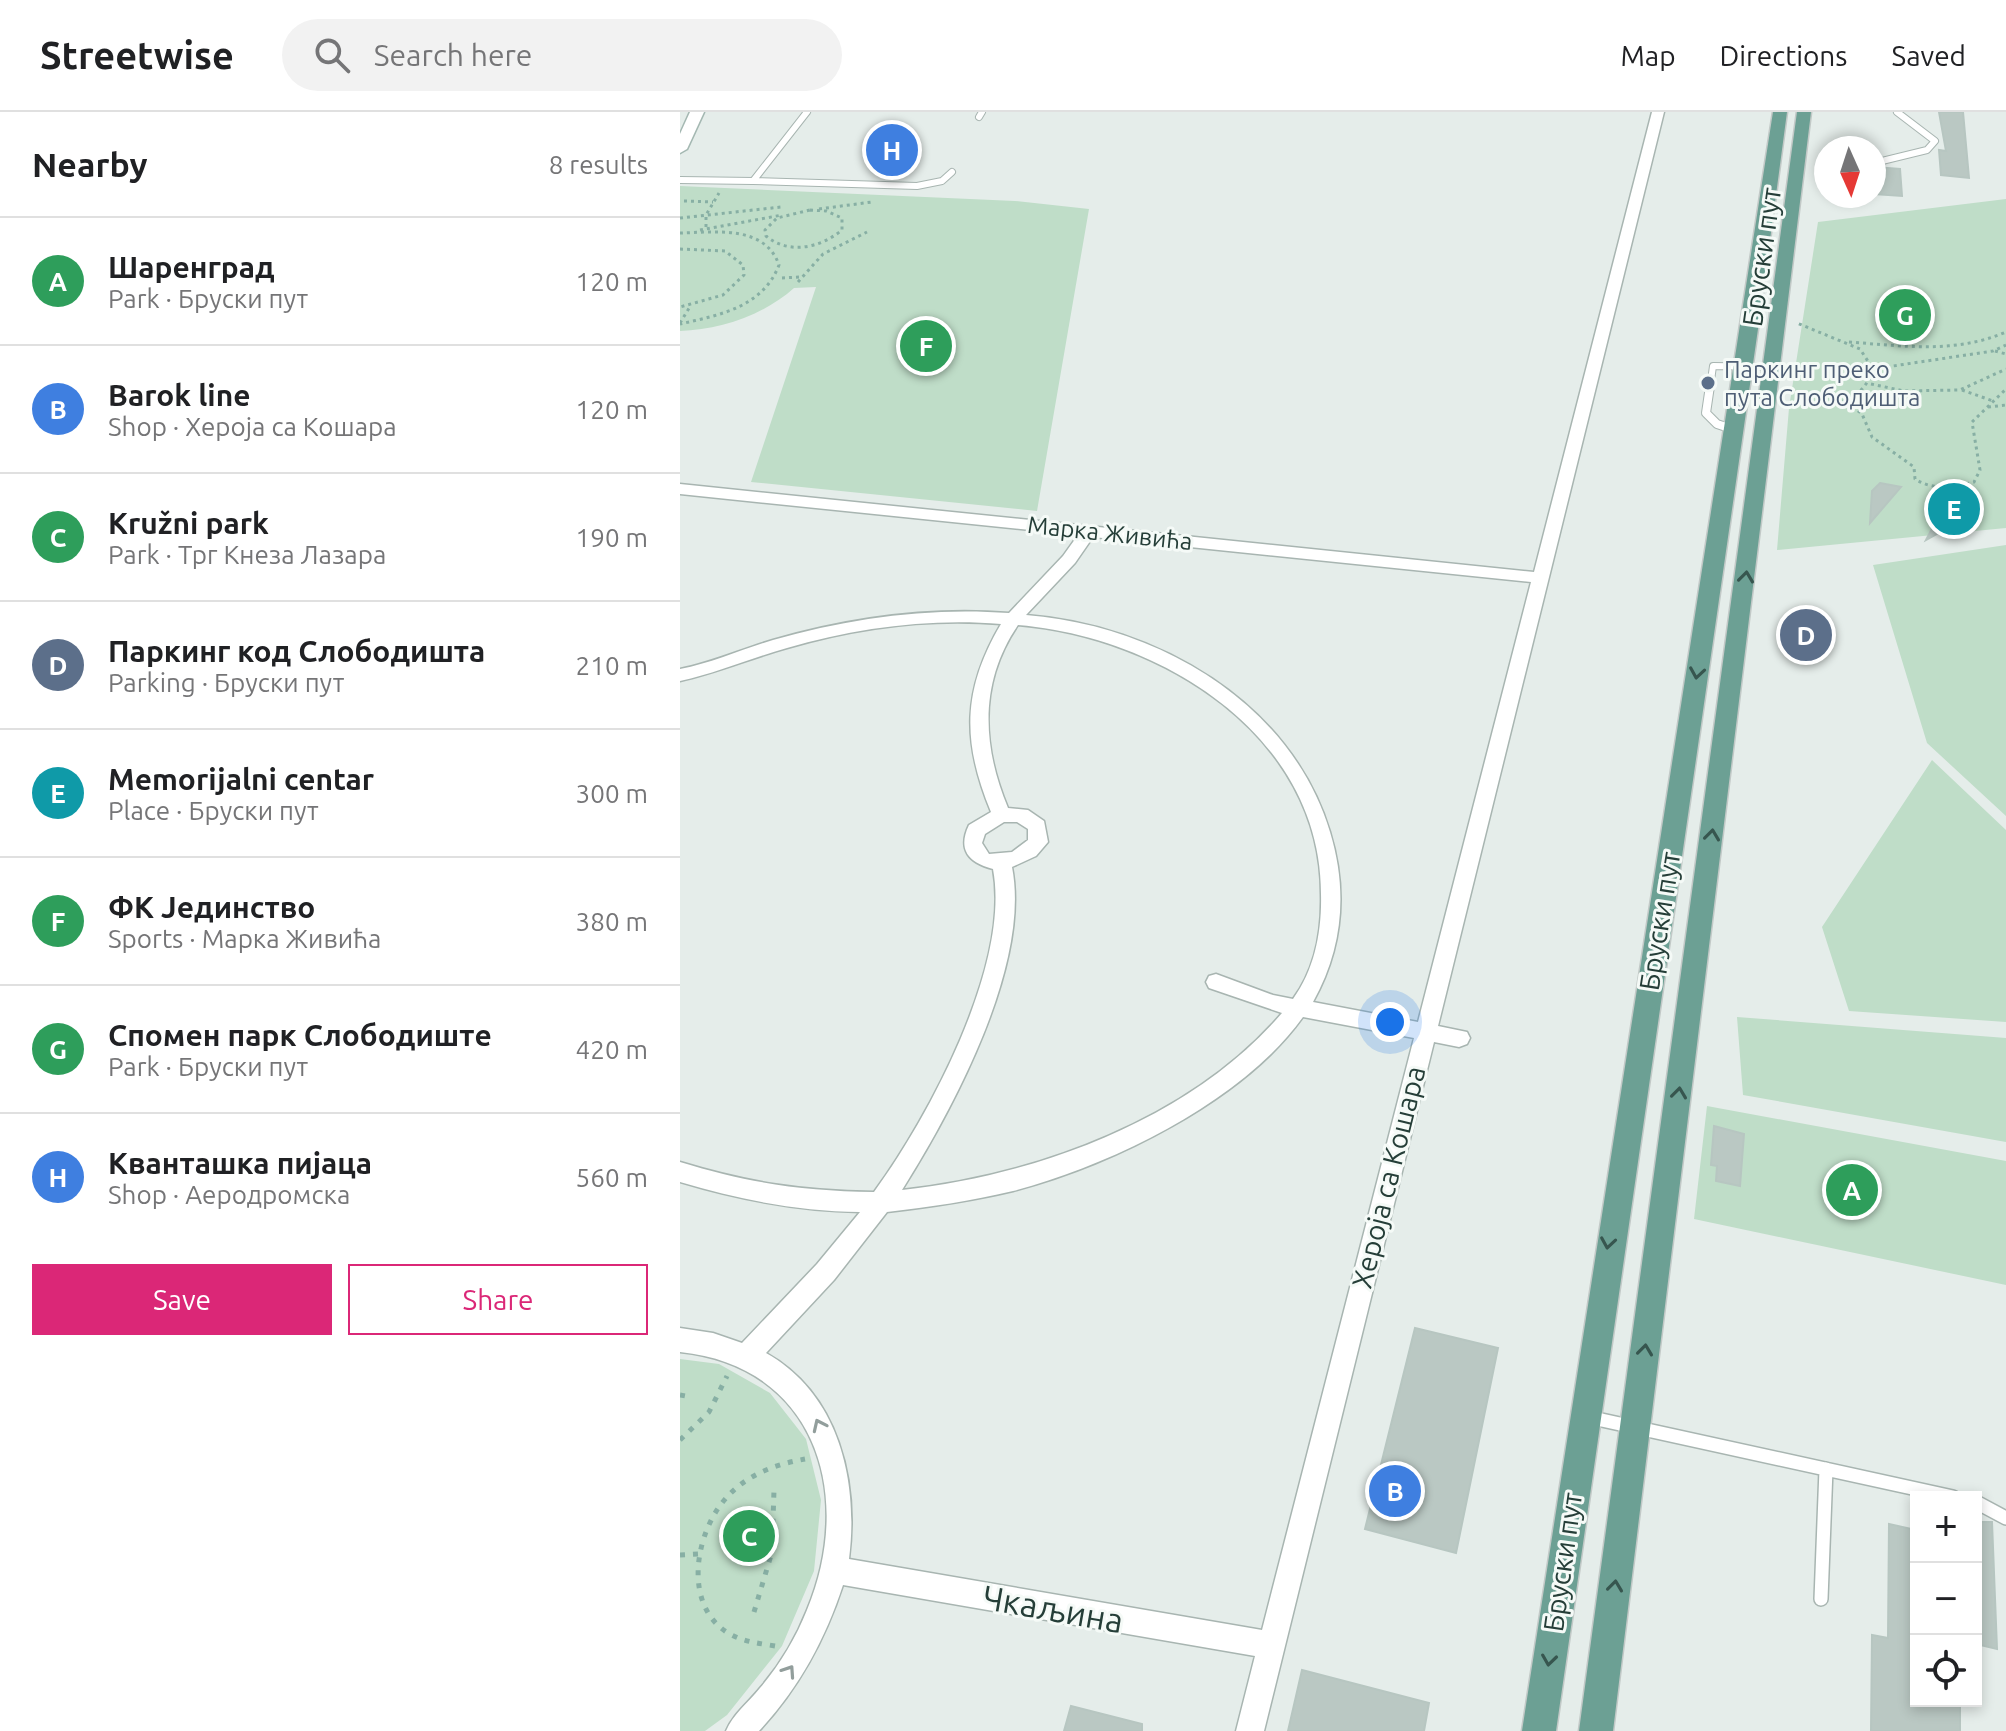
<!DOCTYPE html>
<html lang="en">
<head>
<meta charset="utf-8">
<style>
  :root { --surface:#fff; --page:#f2f2f2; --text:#202124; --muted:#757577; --line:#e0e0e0; --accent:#db2777 }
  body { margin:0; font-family:Ubuntu,sans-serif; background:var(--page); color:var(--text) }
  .controls { position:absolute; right:24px; bottom:24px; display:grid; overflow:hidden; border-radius:0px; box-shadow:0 4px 12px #0003 }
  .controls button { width:72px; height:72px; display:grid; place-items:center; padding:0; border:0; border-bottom:2px solid var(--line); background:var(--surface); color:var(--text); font:40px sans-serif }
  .compass { position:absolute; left:1134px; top:24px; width:72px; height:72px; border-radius:50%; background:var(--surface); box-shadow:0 4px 12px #0003; rotate:177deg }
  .you { position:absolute; left:710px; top:910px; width:28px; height:28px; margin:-20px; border:6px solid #fff; border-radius:50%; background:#1a73e8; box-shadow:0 0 0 12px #1a73e833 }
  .badge { display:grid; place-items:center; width:52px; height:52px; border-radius:50%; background:var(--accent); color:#fff; font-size:26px; font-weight:700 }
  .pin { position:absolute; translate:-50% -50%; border:4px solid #fff; box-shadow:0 2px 8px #0006 }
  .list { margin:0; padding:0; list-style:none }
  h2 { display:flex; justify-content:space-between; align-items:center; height:104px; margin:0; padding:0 32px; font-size:34px }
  h2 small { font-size:26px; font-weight:400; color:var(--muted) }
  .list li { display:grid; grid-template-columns:52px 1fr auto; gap:24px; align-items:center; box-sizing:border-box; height:128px; padding:0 32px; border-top:2px solid var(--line) }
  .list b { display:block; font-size:30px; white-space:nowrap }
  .list p { margin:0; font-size:26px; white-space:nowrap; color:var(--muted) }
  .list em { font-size:26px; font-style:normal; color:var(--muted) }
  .actions { display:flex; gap:16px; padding:24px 32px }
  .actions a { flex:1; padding:18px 0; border:2px solid var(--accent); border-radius:0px; text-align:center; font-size:28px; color:var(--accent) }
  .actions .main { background:var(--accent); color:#fff }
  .icon { flex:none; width:44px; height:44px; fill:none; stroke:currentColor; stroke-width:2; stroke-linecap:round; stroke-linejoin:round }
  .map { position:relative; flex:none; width:1326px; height:1619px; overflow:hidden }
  header { display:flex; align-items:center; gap:48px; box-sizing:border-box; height:112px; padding:0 40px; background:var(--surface); border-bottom:2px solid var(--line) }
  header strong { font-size:38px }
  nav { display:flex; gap:44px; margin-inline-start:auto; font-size:28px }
  .search { width:560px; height:72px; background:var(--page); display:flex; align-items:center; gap:20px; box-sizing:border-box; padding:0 28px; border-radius:44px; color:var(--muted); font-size:30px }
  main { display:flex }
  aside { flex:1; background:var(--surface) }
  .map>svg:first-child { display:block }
</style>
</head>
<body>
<header>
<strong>Streetwise</strong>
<div class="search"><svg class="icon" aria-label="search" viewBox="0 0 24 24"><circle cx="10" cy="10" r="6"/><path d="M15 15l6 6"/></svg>Search here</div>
<nav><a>Map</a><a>Directions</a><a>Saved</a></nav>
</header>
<main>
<aside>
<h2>Nearby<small>8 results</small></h2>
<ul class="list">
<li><span class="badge" style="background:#2e9e5b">A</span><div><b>Шаренград</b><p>Park · Бруски пут</p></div><em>120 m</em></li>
<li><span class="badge" style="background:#3f7fe0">B</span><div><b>Barok line</b><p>Shop · Хероја са Кошара</p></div><em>120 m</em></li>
<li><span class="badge" style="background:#2e9e5b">C</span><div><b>Kružni park</b><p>Park · Трг Кнеза Лазара</p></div><em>190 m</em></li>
<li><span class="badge" style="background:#5c6f8a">D</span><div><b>Паркинг код Слободишта</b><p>Parking · Бруски пут</p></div><em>210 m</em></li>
<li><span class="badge" style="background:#0f9aa8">E</span><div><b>Memorijalni centar</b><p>Place · Бруски пут</p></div><em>300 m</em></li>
<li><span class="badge" style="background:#2e9e5b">F</span><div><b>ФК Јединство</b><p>Sports · Марка Живића</p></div><em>380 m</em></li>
<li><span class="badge" style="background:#2e9e5b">G</span><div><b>Спомен парк Слободиште</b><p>Park · Бруски пут</p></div><em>420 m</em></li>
<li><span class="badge" style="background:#3f7fe0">H</span><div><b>Кванташка пијаца</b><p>Shop · Аеродромска</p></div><em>560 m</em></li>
</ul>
<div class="actions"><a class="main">Save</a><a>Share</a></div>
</aside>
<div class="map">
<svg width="1326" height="1619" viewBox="0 0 1326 1619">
  <rect width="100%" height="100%" fill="#e5edea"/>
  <!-- green -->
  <path fill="#bfddc8" d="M0 74 335 89 409 97 357 399 71 370 136 175 114 176C84 203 40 218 0 219Z
    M1326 87V416L1097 438 1109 296 1138 110Z
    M1326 433V704L1247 631 1193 453Z
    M1252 648 1326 718V910L1169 899 1142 815Z
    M1057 905 1326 926V1030L1063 983Z
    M1027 994 1326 1049V1173L1014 1107Z
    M0 1247 39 1252 90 1281 126 1327 141 1388 134 1459 102 1534 47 1603 25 1619H0Z"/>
  <!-- building -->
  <path fill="#bac8c3" stroke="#b7c6c1" stroke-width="2" d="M1259 0H1283L1289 66 1261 63 1259 38 1266 39Z
    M1194 55 1220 57 1222 84 1194 82Z
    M1200 371 1221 375 1190 411 1192 379Z
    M1268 386 1292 387 1282 408 1246 428Z
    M1034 1014 1064 1022 1060 1074 1036 1069 1037 1054 1031 1053Z
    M735 1216 818 1236 776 1441 685 1417Z
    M1296 1410H1312L1317 1537 1296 1532Z
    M1209 1412 1236 1418V1589H1280V1619H1191L1192 1523 1208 1526Z
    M622 1558 749 1591 744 1619H608Z
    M391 1594 462 1612V1619H384Z"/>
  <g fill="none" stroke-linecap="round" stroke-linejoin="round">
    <defs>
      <path id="lane-far2" d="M299 5 302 0
        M1202 49 1247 38 1255 29 1217 0
        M0 68 73 69 127 0
        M73 69 237 74 262 69 272 60
        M1030 276 1033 254 1093 255"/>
      <path id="lane-far1" d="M1030 274 1026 301 1037 312 1055 318"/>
      <path id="lane" d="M908 1305 1273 1385
        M1296 1390 1326 1406
        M1141 1487 1146 1357"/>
      <path id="street" d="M972 0H984L758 914 787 920 790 926 787 932 779 935 754 930 584 1619H556L575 1544 163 1473C145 1528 119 1576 79 1619H46C53 1602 68 1591 80 1576 99 1554 116 1526 127 1498 175 1383 136 1254 0 1240V1216L33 1221 62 1231 137 1152 180 1100C117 1099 60 1088 0 1070V1050C69 1071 122 1079 194 1080 249 1005 331 852 313 757 289 751 277 738 289 713L311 700C282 630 282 578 321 512 250 506 175 516 107 536 71 546 37 561 0 569V557C32 551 62 537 93 528 169 506 250 495 329 501L383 444 398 423 0 382V372L854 460ZM413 425 851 470 738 910 633 890C663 836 668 779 650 720 611 590 476 513 346 503L395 451ZM338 513C481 525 641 623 641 782 642 818 635 857 613 887L593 883 536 862 529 864 526 870 529 876 602 901C511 1007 358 1063 222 1078 273 997 351 852 332 755L356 744 368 730 364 709 348 698 328 696C302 634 299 570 338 513ZM324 710H337L348 717V728L332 740 309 742 302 731 305 722ZM623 905 734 926 582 1518 169 1447C179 1369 159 1282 86 1241L154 1168 207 1100C250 1095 291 1089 333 1079 432 1053 563 989 623 905Z"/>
      <path id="secondary" d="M10 0H24L7 37 0 41V22Z"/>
      <path id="primary" d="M1093 0H1107L1080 203 876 1619H842Z
        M1117 0H1131L933 1619H899Z"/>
    </defs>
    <!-- lane-far2 casing -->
    <use href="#lane-far2" stroke="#a8b5b1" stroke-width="8"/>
    <!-- lane-far1 casing -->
    <use href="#lane-far1" stroke="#a8b5b1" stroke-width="10"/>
    <!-- lane casing -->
    <use href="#lane" stroke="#a8b5b1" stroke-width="16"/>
    <!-- street casing -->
    <use href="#street" stroke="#a8b5b1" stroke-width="3"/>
    <!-- secondary casing -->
    <use href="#secondary" stroke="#a4b8b2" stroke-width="3"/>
    <!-- primary casing -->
    <use href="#primary" stroke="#c2c9c7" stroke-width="3"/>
    <!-- path-far1 -->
    <path stroke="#87afa4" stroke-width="3" stroke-dasharray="3 4" stroke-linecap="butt" d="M4 89 33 90
      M139 97 192 90
      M130 98 146 99 162 106V118C140 136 109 143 86 124L85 118 97 106Z
      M0 106 101 95
      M26 115V103L39 81
      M20 118 102 103
      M0 121C36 120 85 113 99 153 83 195 40 203 0 212
      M0 137 45 139 63 153 64 163 43 183 0 195
      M102 166 120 165
      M118 170 143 142 187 120
      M0 211 11 193
      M1169 230C1223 234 1275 242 1326 220
      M1315 239 1326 242
      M1193 257 1313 239 1326 233
      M1191 272 1224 279 1280 278 1326 257
      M1282 278 1313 289
      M1167 290 1182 302 1192 325 1234 355 1235 367C1254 379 1273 375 1294 370L1300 358 1292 310 1326 277
      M1107 292C1143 293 1180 298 1193 257L1180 237 1117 211
      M1308 295 1326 293"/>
    <!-- path -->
    <path stroke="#87afa4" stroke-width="5" stroke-dasharray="5 8" stroke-linecap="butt" d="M0 1283 11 1285
      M0 1328 29 1300 47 1264
      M0 1443 19 1442
      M74 1500 92 1440 94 1378
      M95 1534C78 1531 63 1530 48 1521 1 1492 16 1417 48 1384 68 1362 97 1352 125 1347"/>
    <!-- lane-far2 -->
    <use href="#lane-far2" stroke="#fff" stroke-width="6"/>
    <!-- lane-far1 -->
    <use href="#lane-far1" stroke="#fff" stroke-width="8"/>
    <!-- lane -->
    <use href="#lane" stroke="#fff" stroke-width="13"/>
    <!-- street -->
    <use href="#street" fill="#fff" fill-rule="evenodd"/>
    <!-- secondary -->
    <use href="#secondary" fill="#fff" fill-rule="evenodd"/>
    <!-- primary -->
    <use href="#primary" fill="#6ca094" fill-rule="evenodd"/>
  </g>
  <!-- one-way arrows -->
  <defs><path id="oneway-chevron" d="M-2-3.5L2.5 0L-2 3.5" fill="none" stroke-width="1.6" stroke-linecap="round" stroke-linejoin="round" transform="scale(2)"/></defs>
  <g stroke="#37564f">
    <use href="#oneway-chevron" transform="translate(1066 465) rotate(-83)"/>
    <use href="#oneway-chevron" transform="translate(1017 561) rotate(99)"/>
    <use href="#oneway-chevron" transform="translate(1032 723) rotate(-83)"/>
    <use href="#oneway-chevron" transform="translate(999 981) rotate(-83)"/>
    <use href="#oneway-chevron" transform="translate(928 1131) rotate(99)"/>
    <use href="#oneway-chevron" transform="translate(965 1238) rotate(-83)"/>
    <use href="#oneway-chevron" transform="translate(935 1474) rotate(-83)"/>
    <use href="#oneway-chevron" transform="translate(869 1548) rotate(98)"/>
  </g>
  <g stroke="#929e9c">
    <use href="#oneway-chevron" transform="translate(139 1313) rotate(-115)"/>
    <use href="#oneway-chevron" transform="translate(109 1559) rotate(-56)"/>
  </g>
  <!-- markers -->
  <circle fill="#5c6f8a" stroke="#f5faf7" stroke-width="3" cx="1028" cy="271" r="8"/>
  <g text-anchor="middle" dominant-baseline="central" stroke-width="6" stroke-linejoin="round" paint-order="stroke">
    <!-- far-service labels -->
    <g font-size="24" fill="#4e5e75" stroke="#f5faf7" text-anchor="start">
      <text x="1044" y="257">Паркинг преко<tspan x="1044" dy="28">пута Слободишта</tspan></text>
    </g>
    <!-- far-street labels -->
    <g font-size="24" fill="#253e38" stroke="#f5faf7">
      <text transform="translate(430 421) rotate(6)">Марка Живића</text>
    </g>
    <!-- street labels -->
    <g font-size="28" fill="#253e38" stroke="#f5faf7">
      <text transform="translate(1081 145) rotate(-82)">Бруски пут</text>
      <text transform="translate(979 809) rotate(-81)">Бруски пут</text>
      <text transform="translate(708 1065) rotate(-76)">Хероја са Кошара</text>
      <text transform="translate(882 1450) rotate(-82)">Бруски пут</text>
    </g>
    <!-- near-street labels -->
    <g font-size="34" fill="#253e38" stroke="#f5faf7">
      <text transform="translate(373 1496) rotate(10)">Чкаљина</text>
    </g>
  </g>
</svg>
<div class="controls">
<button>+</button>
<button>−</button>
<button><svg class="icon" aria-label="locate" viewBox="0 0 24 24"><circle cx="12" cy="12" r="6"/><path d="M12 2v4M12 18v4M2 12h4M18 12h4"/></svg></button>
</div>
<svg class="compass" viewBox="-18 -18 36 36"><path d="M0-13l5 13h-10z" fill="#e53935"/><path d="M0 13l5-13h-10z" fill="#757577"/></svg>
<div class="you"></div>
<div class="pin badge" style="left:1172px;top:1078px;background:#2e9e5b">A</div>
<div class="pin badge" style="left:715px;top:1379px;background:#3f7fe0">B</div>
<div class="pin badge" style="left:69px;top:1424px;background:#2e9e5b">C</div>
<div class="pin badge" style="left:1126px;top:523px;background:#5c6f8a">D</div>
<div class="pin badge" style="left:1274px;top:397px;background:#0f9aa8">E</div>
<div class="pin badge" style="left:246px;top:234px;background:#2e9e5b">F</div>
<div class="pin badge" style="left:1225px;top:203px;background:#2e9e5b">G</div>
<div class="pin badge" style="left:212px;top:38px;background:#3f7fe0">H</div>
</div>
</main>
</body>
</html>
